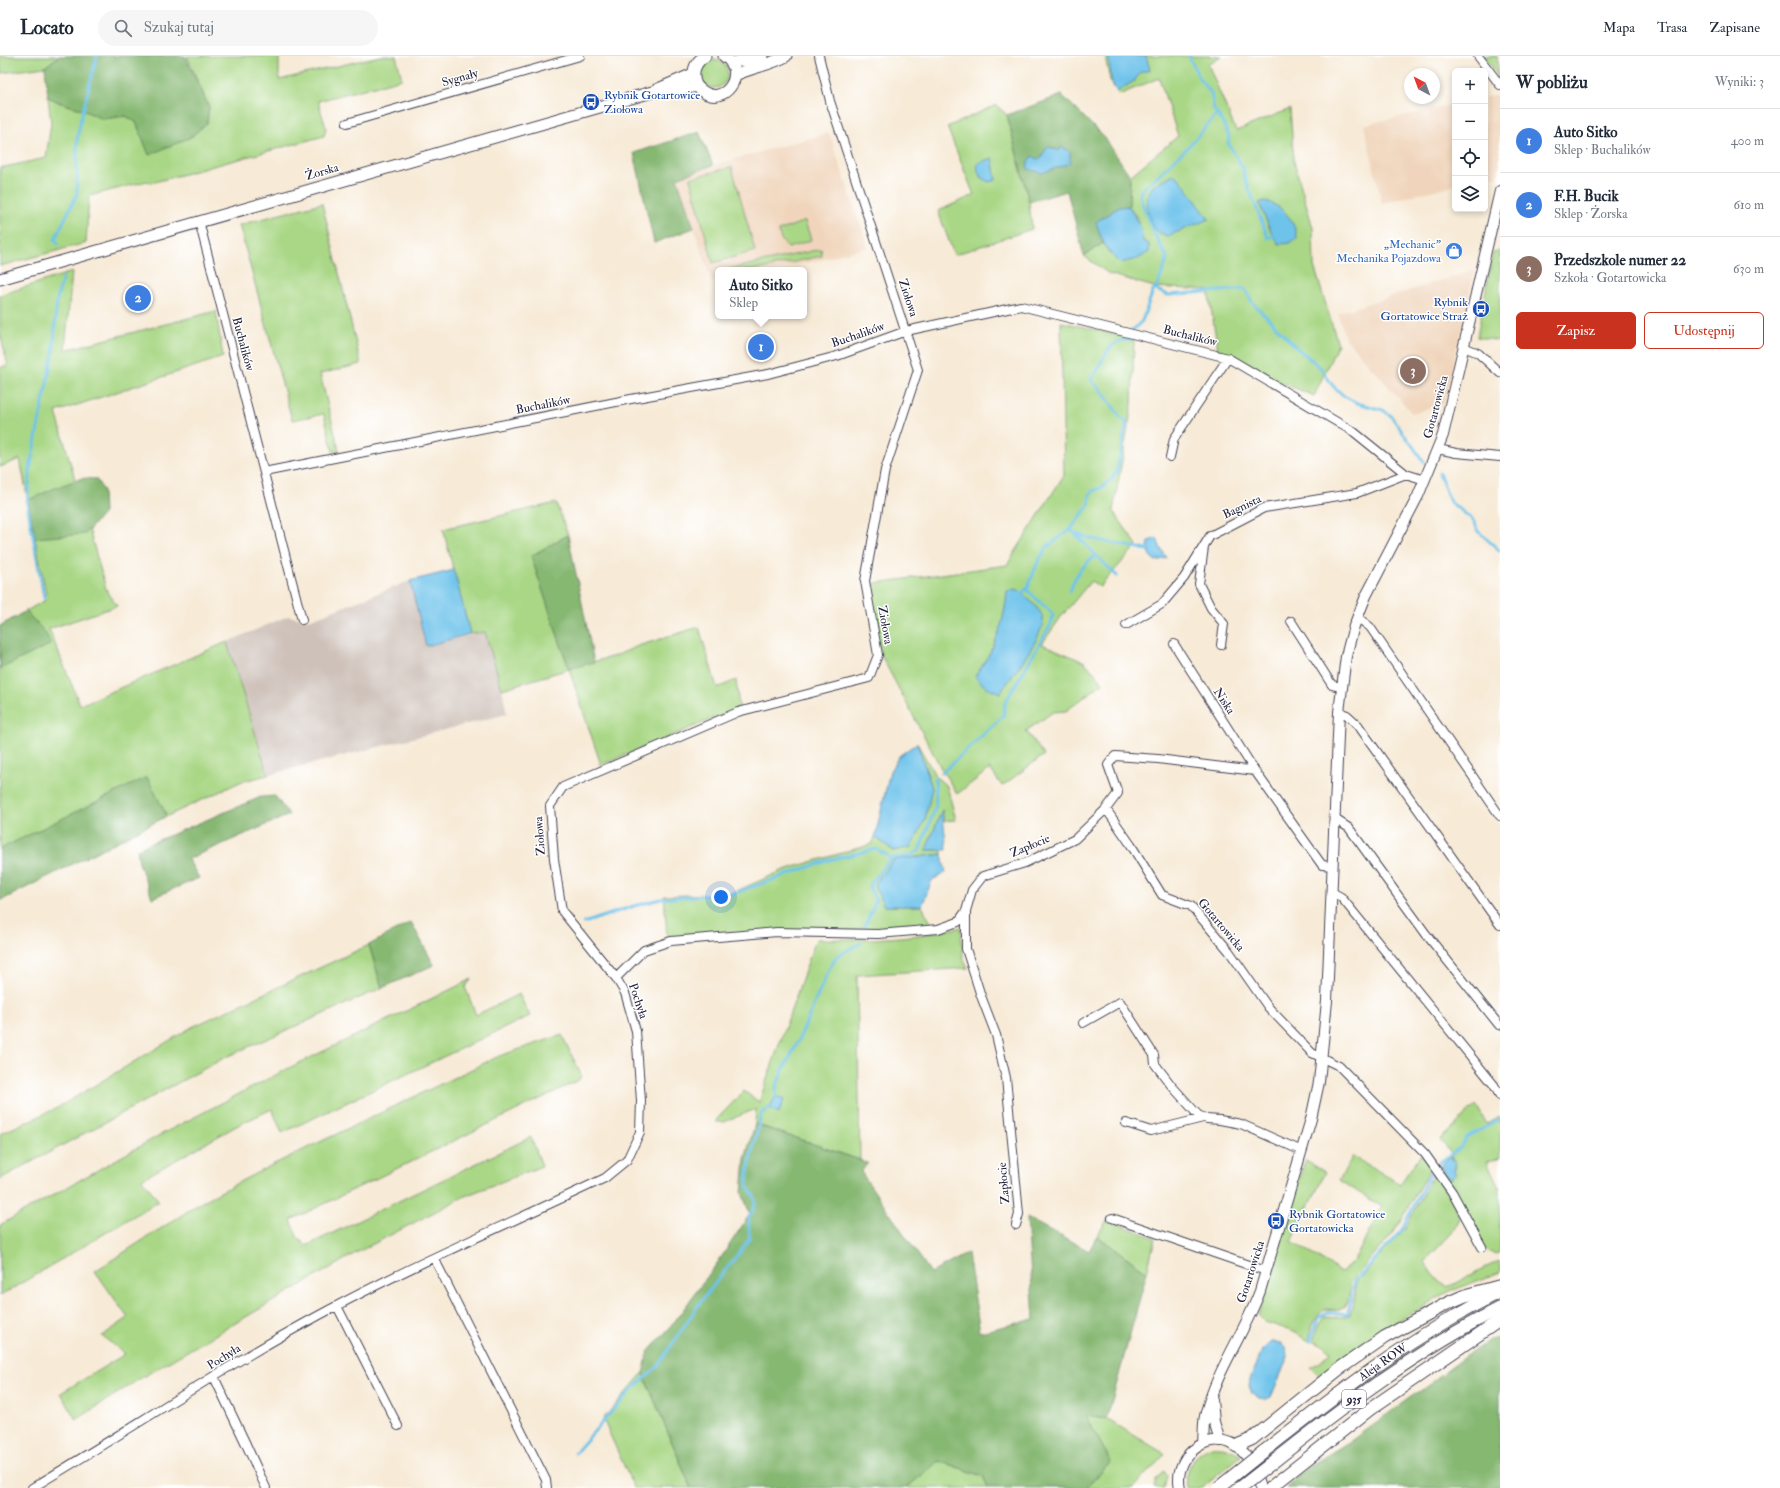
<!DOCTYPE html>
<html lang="pl">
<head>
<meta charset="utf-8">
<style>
  :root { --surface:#fff; --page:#f6f6f7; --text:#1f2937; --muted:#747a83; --line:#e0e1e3; --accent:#c8321e }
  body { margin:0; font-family:"IM FELL Double Pica",serif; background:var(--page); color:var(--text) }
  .controls { position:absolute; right:12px; top:12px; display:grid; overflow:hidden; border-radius:6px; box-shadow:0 2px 6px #0003 }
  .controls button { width:36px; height:36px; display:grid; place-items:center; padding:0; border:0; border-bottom:1px solid var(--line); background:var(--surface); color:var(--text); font:20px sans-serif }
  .compass { position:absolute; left:1404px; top:12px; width:36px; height:36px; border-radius:50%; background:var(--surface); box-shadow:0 2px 6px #0003; rotate:319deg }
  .you { position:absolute; left:721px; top:841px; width:14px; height:14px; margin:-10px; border:3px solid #fff; border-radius:50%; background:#1a73e8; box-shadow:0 0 0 6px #1a73e833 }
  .badge { display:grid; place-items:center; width:26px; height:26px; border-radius:50%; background:var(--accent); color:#fff; font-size:13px; font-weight:700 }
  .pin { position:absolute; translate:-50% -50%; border:2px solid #fff; box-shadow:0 1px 4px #0006 }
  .popup { position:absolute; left:715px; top:211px; width:92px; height:52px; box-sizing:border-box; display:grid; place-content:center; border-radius:6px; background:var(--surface); filter:drop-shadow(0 1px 3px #0005); font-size:13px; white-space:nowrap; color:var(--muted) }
  .popup b { font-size:15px; color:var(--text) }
  .popup::after { content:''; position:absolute; left:50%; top:100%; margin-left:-8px; border:8px solid transparent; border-top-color:var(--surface) }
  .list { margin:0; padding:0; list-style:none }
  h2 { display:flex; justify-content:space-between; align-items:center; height:52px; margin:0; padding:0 16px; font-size:17px }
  h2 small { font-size:13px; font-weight:400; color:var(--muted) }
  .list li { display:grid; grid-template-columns:26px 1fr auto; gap:12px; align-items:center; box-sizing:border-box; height:64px; padding:0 16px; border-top:1px solid var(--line) }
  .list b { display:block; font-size:15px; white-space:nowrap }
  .list p { margin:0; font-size:13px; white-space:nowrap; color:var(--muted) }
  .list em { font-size:13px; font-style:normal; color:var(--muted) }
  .actions { display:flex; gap:8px; padding:12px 16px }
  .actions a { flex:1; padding:9px 0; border:1px solid var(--accent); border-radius:6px; text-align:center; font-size:14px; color:var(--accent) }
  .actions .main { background:var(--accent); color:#fff }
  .icon { flex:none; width:22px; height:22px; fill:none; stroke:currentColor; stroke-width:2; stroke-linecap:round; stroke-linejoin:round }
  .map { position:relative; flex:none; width:1500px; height:1432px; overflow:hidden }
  header { display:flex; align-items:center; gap:24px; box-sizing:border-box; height:56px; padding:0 20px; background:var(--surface); border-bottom:1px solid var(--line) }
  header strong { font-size:19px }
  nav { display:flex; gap:22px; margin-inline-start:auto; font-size:14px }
  .search { width:280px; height:36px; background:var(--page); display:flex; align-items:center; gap:10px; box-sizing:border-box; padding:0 14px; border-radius:22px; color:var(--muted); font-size:15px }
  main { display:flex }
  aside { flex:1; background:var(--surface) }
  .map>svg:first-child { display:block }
</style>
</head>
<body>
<header>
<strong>Locato</strong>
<div class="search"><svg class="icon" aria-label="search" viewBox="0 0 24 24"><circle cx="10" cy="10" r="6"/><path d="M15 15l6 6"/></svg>Szukaj tutaj</div>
<nav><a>Mapa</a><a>Trasa</a><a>Zapisane</a></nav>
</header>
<main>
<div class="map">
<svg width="1500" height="1432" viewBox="0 0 1500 1432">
  <rect width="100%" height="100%" fill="#fff"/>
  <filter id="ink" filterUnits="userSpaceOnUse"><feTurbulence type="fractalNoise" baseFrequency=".025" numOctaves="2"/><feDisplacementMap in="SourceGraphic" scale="8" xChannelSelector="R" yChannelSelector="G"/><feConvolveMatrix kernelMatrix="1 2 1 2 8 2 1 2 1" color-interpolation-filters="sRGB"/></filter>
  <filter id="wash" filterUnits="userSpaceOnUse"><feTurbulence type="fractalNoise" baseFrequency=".012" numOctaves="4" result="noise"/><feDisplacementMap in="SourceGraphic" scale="16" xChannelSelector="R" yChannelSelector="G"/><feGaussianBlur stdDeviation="0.9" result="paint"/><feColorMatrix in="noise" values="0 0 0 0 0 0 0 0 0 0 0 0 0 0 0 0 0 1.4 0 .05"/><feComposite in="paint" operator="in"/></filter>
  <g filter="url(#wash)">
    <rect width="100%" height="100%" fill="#f7ead6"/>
    <!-- built -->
    <path fill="#f0d5bc" d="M1500 38V108L1497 121H1485V41Z
      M1455 48V129L1382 147 1364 69Z
      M829 77 868 191 816 205 773 214H718V225L712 226 677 122 713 109Z
      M1475 214 1444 348 1412 357 1345 282 1338 257Z"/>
    <!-- industrial -->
    <path fill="#cec1b9" d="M410 525 426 590 485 576 502 633 507 658 268 719 227 586 288 560 309 564Z"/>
    <!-- green -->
    <path fill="#a9d785" stroke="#667c60" d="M0 0H59L45 11 1 17Z
      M187 0H279V24L380 0H396L402 23 318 45 326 72 324 80 151 127 147 125 89 140 86 187 0 210V112L46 102 51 67 48 41 61 47 81 53 102 63 126 60 136 66 149 98 207 67 209 51Z
      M1105 0H1221L1208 8 1236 75 1290 53 1294 106 1313 172 1314 210 1338 288 1314 340 1275 324 1218 294 1208 234 1154 231 1109 218 1084 200 1103 187 1110 198 1143 185 1137 162 1129 150 1130 120 1178 80 1159 22 1119 39 1110 25Z
      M1481 0H1497L1498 22C1493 12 1490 5 1481 0Z
      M700 18a14 14 0 1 1 28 0a14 14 0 1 1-28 0Z
      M996 49 1007 59 1029 146 1032 173 954 199 938 155 974 139 947 71Z
      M732 111 755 195 713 207 690 122Z
      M322 147 361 308 320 318 339 394 333 396 324 358 292 364 239 169Z
      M805 165 811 184 788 192 781 183 778 175Z
      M821 193 822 200 756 214H725Z
      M1500 194V285L1477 281 1493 197Z
      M72 216 65 294 216 255 223 301 56 356 106 533 117 550 49 573 80 649 227 586 268 719 240 726 142 772 0 844V570L47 543 20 403 0 411V312L8 309 0 278V239Z
      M1061 266 1134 282 1132 349 1113 455 1137 489 1100 531 1091 525 1061 561 1042 588 1085 606 1103 627 1066 655 1053 656 1026 675 1044 699 1002 730 990 713 957 738 942 714 883 603 879 590 869 528 1007 509 1064 419Z
      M556 447 568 479 531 500 569 612 615 600 638 590 699 571 717 632 736 624 739 652 601 709 569 613 502 633 485 576 470 578 443 473Z
      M917 687 936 721 947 730 956 764 944 765 942 755 926 794H942V798L893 804 884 850H922L932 869 870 874 676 883 667 880 664 840 732 837 784 814 872 788 875 781 894 795 932 732Z
      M961 871 963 901 968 912 857 919 860 1104 755 1068 756 1053 724 1066H717L715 1065 744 1035 759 1046 816 883C865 884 913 883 961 871Z
      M369 889 382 932 226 1001 0 1123V1078L57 1052 192 971Z
      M472 923 465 931 476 959 519 938 530 960 282 1077 272 1053 240 1068 142 1123 159 1145 0 1240V1169L158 1080 295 1009Z
      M562 979 581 1019 579 1024 291 1164 297 1180 306 1190 531 1081 542 1110 465 1140 356 1197 141 1322 76 1364 61 1337 125 1298 102 1280 128 1262 95 1215 205 1144 272 1109 499 1000Z
      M1476 1049 1487 1068 1500 1061V1101L1487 1106 1500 1134V1196L1496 1198 1485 1193 1439 1112 1440 1110 1445 1119 1454 1115 1456 1111 1454 1103 1450 1101 1453 1099 1440 1084Z
      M1421 1098 1431 1111 1395 1174 1351 1226 1348 1245 1345 1251 1339 1254 1324 1253C1314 1263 1311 1272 1309 1285L1289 1274 1265 1266 1258 1259 1305 1104 1325 1116 1292 1186 1341 1216 1354 1205 1382 1151 1339 1124 1353 1100 1400 1128Z
      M1434 1117 1449 1139 1460 1162 1452 1177 1424 1206 1446 1232C1465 1224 1481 1211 1500 1205V1216L1449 1236 1371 1280 1320 1321 1311 1311 1330 1297 1325 1290 1313 1284 1320 1267 1325 1260 1341 1261 1349 1259 1353 1250 1357 1225 1406 1171Z
      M1107 1164 1155 1182 1147 1216 1097 1180Z
      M643 1317 691 1432H634L603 1363Z
      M1085 1360 1107 1363 1165 1398 1133 1432H1086L1111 1406Z
      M1211 1391C1223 1390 1233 1393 1241 1400L1202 1432H1186C1184 1411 1192 1400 1211 1391Z
      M939 1405 983 1420 988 1432H906Z
      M1164 1415 1167 1420 1164 1432H1154L1156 1424Z"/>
    <!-- forest -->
    <path fill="#86b872" stroke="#546d56" d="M59 0H185L209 51 207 67 191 81 149 99 136 66 126 60 102 63 81 53 61 47 48 41 45 11Z
      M1062 39 1105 82 1130 120 1129 150 1119 151 1096 166 1103 187 1084 200 1067 135 1029 146 1007 59Z
      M699 76 713 109 677 122 694 172 654 187 634 97Z
      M82 422 96 423 103 434 104 457 85 478 35 482 28 444 55 432Z
      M568 479 594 606 569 613 531 500Z
      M26 555C35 567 46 574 51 588L0 613V570Z
      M147 721 167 760 0 845V793Z
      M275 740 289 759 188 803 199 822 152 842 139 807 137 793 261 741Z
      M411 866 434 909 382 932 369 889Z
      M755 1068 868 1107 861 1116 931 1217 968 1197 980 1276 1034 1263 1027 1162 1089 1195 1097 1180 1147 1216 1107 1363 1086 1360 1111 1406 1086 1432H988L983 1420 939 1405 906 1432H691L643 1317 648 1296 672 1269 718 1206 750 1158 742 1137 745 1103Z
      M1500 1281V1432H1286L1306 1412 1352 1384 1490 1283Z"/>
    <!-- water -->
    <path fill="#6ec3eb" stroke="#487293" d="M1108 0H1146L1150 14 1141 16 1134 25 1117 36 1112 27Z
      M1047 91C1052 90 1055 95 1060 94L1061 91 1070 96V107L1042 117 1028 113C1027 107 1028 104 1033 100L1038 103 1041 102Z
      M992 102 996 124 989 126C980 122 976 117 978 107Z
      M1175 119 1180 123 1209 163 1168 180C1165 179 1160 178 1157 175 1149 168 1145 149 1148 139 1151 128 1165 121 1175 119Z
      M1264 145C1282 149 1295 164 1297 182L1290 187 1279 188 1273 180 1259 147Z
      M1129 150 1142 174 1141 178 1143 185 1149 188V196L1138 203 1120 207C1105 195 1102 184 1096 166L1119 151Z
      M1157 482 1160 491 1167 502 1156 505C1148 500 1147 495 1149 485Z
      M454 514 470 578 426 590 410 525Z
      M1015 533 1019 534C1026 541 1040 552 1043 562 1046 577 1010 623 1000 637L985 631 975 620C994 595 1005 566 1007 535Z
      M917 687 932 732 925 764 911 791 894 795 875 781 890 715 899 700Z
      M942 754 947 794H926Z
      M942 798 946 817 932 824 922 850H884L874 829 893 804Z
      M776 1040 784 1044 779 1057 769 1052Z
      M1450 1101 1456 1106 1454 1115 1456 1118 1451 1123 1445 1119 1440 1110Z
      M1271 1286C1282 1285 1288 1290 1288 1301L1271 1341 1266 1343 1259 1342 1252 1337 1249 1330 1250 1324 1262 1294Z"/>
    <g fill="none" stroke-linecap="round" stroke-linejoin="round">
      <!-- stream -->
      <path stroke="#6ec3eb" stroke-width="3" d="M1189 0 1200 24 1211 37 1214 54 1219 60 1229 80 1228 87 1243 112 1244 120 1268 182 1273 180
        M58 188 55 183 77 138V84L81 62 97 0
        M1154 233 1168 239 1245 233 1252 246 1296 291 1321 312 1333 330 1344 340 1357 347 1383 354 1391 360 1424 406
        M1132 275 1142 265 1153 235 1159 226 1166 207 1167 201C1157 185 1142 153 1140 136L1187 92 1217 58
        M1439 417 1450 446 1472 463 1480 477 1500 495
        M1070 474C1085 485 1126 488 1147 494
        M1076 479 1117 520
        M1070 536C1075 518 1081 511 1096 499
        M1022 537 1028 531 1037 508 1047 491 1071 473 1089 449 1090 438 1093 435 1101 432 1111 424 1117 415 1127 366 1121 362 1102 335 1091 324C1093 319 1097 315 1099 311 1106 297 1112 282 1130 284
        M44 542 27 447 31 407 53 297 57 242 63 222
        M942 717 1003 660 1005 647 1051 568 1053 558 1026 533
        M584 867 634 850 661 843 735 837 829 804 876 793 891 802
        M864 871 876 845 869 830 891 802 909 800 919 795 936 750 935 722
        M776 1040V1031L784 1012 797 988 829 913 838 899 861 887
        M1439 1107 1461 1091 1466 1081 1500 1064
        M1310 1285 1319 1262 1327 1256 1347 1258C1352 1247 1351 1236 1355 1225L1401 1175 1430 1118
        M575 1397 631 1334 657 1311 699 1248 749 1184V1162L756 1147 754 1140 747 1130C747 1105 757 1082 761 1058L769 1052"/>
    </g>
  </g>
  <g filter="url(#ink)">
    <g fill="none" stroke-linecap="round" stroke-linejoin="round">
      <defs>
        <path id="minor" d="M1478 0 1500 29
          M347 67 580 0
          M199 165 302 564
          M1464 291 1478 297 1500 317
          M1438 393 1456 397 1500 401
          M1170 401 1174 383 1228 302
          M264 416 631 343 768 318 837 300 906 275 1021 250 1228 302 1354 376 1406 418 1425 424
          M1204 491 1199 528 1211 552 1224 568 1221 589
          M1357 561 1370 571 1500 760
          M1291 565 1332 629 1341 631
          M1126 569 1162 548 1184 522 1210 480 1264 452 1357 437 1406 418
          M1174 588 1255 715 1322 809 1333 810
          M1339 656 1347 659 1358 669 1500 869
          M1106 753 1131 789 1162 839 1191 850 1229 895 1268 951 1312 997 1339 1010 1425 1098 1452 1136 1482 1191
          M1335 763 1349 772 1426 878 1499 969
          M1332 836 1341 841 1494 1029 1500 1040
          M616 922 644 894 671 885 777 876 878 878 938 873 958 866 966 855
          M1083 967 1120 946 1154 999 1155 1008 1171 1029 1198 1059 1207 1063 1220 1064 1241 1068 1302 1095
          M1126 1067 1151 1075 1203 1062
          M1112 1162 1266 1215
          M1016 1169 1019 1158 1006 1022 996 979 981 940 966 893V855L972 834 983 820 1025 807 1075 783 1106 753 1118 737 1108 709 1115 700 1158 703 1255 715
          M434 1202 546 1424 547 1432
          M337 1250 398 1370
          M214 1321 245 1386 266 1432
          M32 1432C131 1373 226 1309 327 1255 418 1206 513 1166 605 1122L627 1104 640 1076 641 1045 636 975 625 937 616 922 562 855 554 803 550 750 563 731 738 656 869 622 878 599 865 525 885 414 918 314 830 45 819 0"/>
        <path id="tertiary" d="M1212 1344 1214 1366 1220 1385
          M1203 1387C1204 1378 1203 1369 1205 1360 1216 1315 1244 1278 1260 1235L1311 1063 1319 1026 1327 945 1339 656 1346 600 1354 570 1366 540 1418 440 1443 379 1500 135
          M1180 1432C1172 1398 1214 1369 1241 1394 1252 1404 1256 1419 1260 1432"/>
        <path id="secondary" d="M705 0C697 5 693 12 694 21 694 26 697 31 701 34 723 53 750 17 724 0
          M731 7 762 0
          M735 19C752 11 771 9 786 0
          M656 34 693 18
          M0 223 652 36 671 35 697 30"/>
        <g id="primary">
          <path d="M1236 1390 1252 1383 1339 1313 1385 1281 1448 1247 1464 1240 1500 1230"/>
          <path id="s1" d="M1263 1396C1338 1337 1414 1278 1500 1236"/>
          <path d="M1268 1410C1342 1351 1416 1295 1500 1252"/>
          <path d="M1270 1432 1370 1353 1500 1264"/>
        </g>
      </defs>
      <!-- minor casing -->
      <use href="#minor" stroke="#424052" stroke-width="10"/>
      <!-- tertiary casing -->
      <use href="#tertiary" stroke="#424052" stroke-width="12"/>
      <!-- secondary casing -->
      <use href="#secondary" stroke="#424052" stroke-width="13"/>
      <!-- primary casing -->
      <use href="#primary" stroke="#424052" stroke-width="14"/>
      <!-- minor -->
      <use href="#minor" stroke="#fff" stroke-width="8"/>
      <!-- tertiary -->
      <use href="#tertiary" stroke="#fff" stroke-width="10"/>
      <!-- secondary -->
      <use href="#secondary" stroke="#fff" stroke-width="11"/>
      <!-- primary -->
      <use href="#primary" stroke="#fff" stroke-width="12"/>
      <defs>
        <path id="primary-bridge" d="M1218 1432 1263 1396
          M1240 1432 1268 1410"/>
      </defs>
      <!-- primary-bridge casing -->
      <use href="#primary-bridge" stroke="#424052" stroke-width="14" stroke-linecap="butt"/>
      <!-- primary-bridge -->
      <use href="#primary-bridge" stroke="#fff" stroke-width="12"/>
    </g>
  </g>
  <!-- icons -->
  <defs>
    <symbol id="bus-disc" viewBox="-11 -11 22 22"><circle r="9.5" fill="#1a4fb4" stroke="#fff"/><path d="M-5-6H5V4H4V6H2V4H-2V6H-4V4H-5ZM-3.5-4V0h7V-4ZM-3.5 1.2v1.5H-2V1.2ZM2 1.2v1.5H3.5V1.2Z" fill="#fff"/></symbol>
    <symbol id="shop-disc" viewBox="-11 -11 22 22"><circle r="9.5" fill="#3f7fe0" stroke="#fff"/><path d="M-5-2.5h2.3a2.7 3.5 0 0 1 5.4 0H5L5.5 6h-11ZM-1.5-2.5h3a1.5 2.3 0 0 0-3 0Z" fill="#fff"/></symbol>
  </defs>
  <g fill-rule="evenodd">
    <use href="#bus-disc" x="581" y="36" width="20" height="20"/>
    <use href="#shop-disc" x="1444" y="185" width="20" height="20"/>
    <use href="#bus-disc" x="1471" y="243" width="20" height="20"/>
    <use href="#bus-disc" x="1266" y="1155" width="20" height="20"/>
  </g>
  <g text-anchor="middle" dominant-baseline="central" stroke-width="3" stroke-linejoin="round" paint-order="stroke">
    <!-- shield labels -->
    <rect fill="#fff" stroke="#646476" stroke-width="1" x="1342" y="1334" width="24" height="18" rx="3"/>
    <g font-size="11" font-weight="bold" fill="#22223b">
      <text x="1354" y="1343">935</text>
    </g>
    <!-- street labels -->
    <g font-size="12" fill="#22223b" stroke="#fff">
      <text transform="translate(460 22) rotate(-16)">Sygnały</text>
      <text transform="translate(322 116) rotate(-16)">Żorska</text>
      <text transform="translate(908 242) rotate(72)">Ziołowa</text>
      <text transform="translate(858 279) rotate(-19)">Buchalików</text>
      <text transform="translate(1190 280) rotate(14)">Buchalików</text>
      <text transform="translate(243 288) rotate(75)">Buchalików</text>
      <text transform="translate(543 349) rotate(-11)">Buchalików</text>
      <text transform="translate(1436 351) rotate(-75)">Gotartowicka</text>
      <text transform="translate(1242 451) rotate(-25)">Bagnista</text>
      <text transform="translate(885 569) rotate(80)">Ziołowa</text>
      <text transform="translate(1224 645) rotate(57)">Niska</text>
      <text transform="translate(540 780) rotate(-94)">Ziołowa</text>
      <text transform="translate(1030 790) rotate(-23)">Zapłocie</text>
      <text transform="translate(1221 869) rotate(50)">Gotartowicka</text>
      <text transform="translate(638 945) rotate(71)">Pochyła</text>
      <text transform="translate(1004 1127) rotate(-95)">Zapłocie</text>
      <text transform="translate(1251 1216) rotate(-72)">Gotartowicka</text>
      <text transform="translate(224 1301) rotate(-32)">Pochyła</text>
      <text stroke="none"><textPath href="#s1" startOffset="150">Aleja ROW</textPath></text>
    </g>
    <!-- transit labels -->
    <g font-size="12" fill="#164399" stroke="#fff" text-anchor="start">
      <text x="604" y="39">Rybnik Gotartowice<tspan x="604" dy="14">Ziołowa</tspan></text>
      <text x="1468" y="246" text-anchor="end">Rybnik<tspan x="1468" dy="14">Gortatowice Straż</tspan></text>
      <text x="1289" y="1158">Rybnik Gortatowice<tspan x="1289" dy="14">Gortatowicka</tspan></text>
    </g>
    <!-- shop labels -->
    <g font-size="12" fill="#366cbe" stroke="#fff" text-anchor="end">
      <text x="1441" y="188">„Mechanic”<tspan x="1441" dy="14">Mechanika Pojazdowa</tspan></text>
    </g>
  </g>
</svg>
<div class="controls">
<button>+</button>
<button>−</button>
<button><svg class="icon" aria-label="locate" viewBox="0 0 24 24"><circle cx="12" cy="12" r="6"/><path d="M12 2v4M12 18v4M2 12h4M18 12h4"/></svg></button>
<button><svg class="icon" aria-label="layers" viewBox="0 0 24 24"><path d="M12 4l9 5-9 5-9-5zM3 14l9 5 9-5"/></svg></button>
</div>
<svg class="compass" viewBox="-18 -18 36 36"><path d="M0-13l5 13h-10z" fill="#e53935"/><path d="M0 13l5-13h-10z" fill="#747a83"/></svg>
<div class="you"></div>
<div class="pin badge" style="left:761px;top:291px;background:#3f7fe0">1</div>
<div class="popup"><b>Auto Sitko</b>Sklep</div>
<div class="pin badge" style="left:138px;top:242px;background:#3f7fe0">2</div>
<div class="pin badge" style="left:1413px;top:315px;background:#8d6e63">3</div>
</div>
<aside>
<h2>W pobliżu<small>Wyniki: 3</small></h2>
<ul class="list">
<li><span class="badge" style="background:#3f7fe0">1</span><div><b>Auto Sitko</b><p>Sklep · Buchalików</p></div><em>400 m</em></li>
<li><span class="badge" style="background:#3f7fe0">2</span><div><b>F.H. Bucik</b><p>Sklep · Żorska</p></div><em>610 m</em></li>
<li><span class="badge" style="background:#8d6e63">3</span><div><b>Przedszkole numer 22</b><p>Szkoła · Gotartowicka</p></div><em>630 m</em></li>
</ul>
<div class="actions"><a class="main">Zapisz</a><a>Udostępnij</a></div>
</aside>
</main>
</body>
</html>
